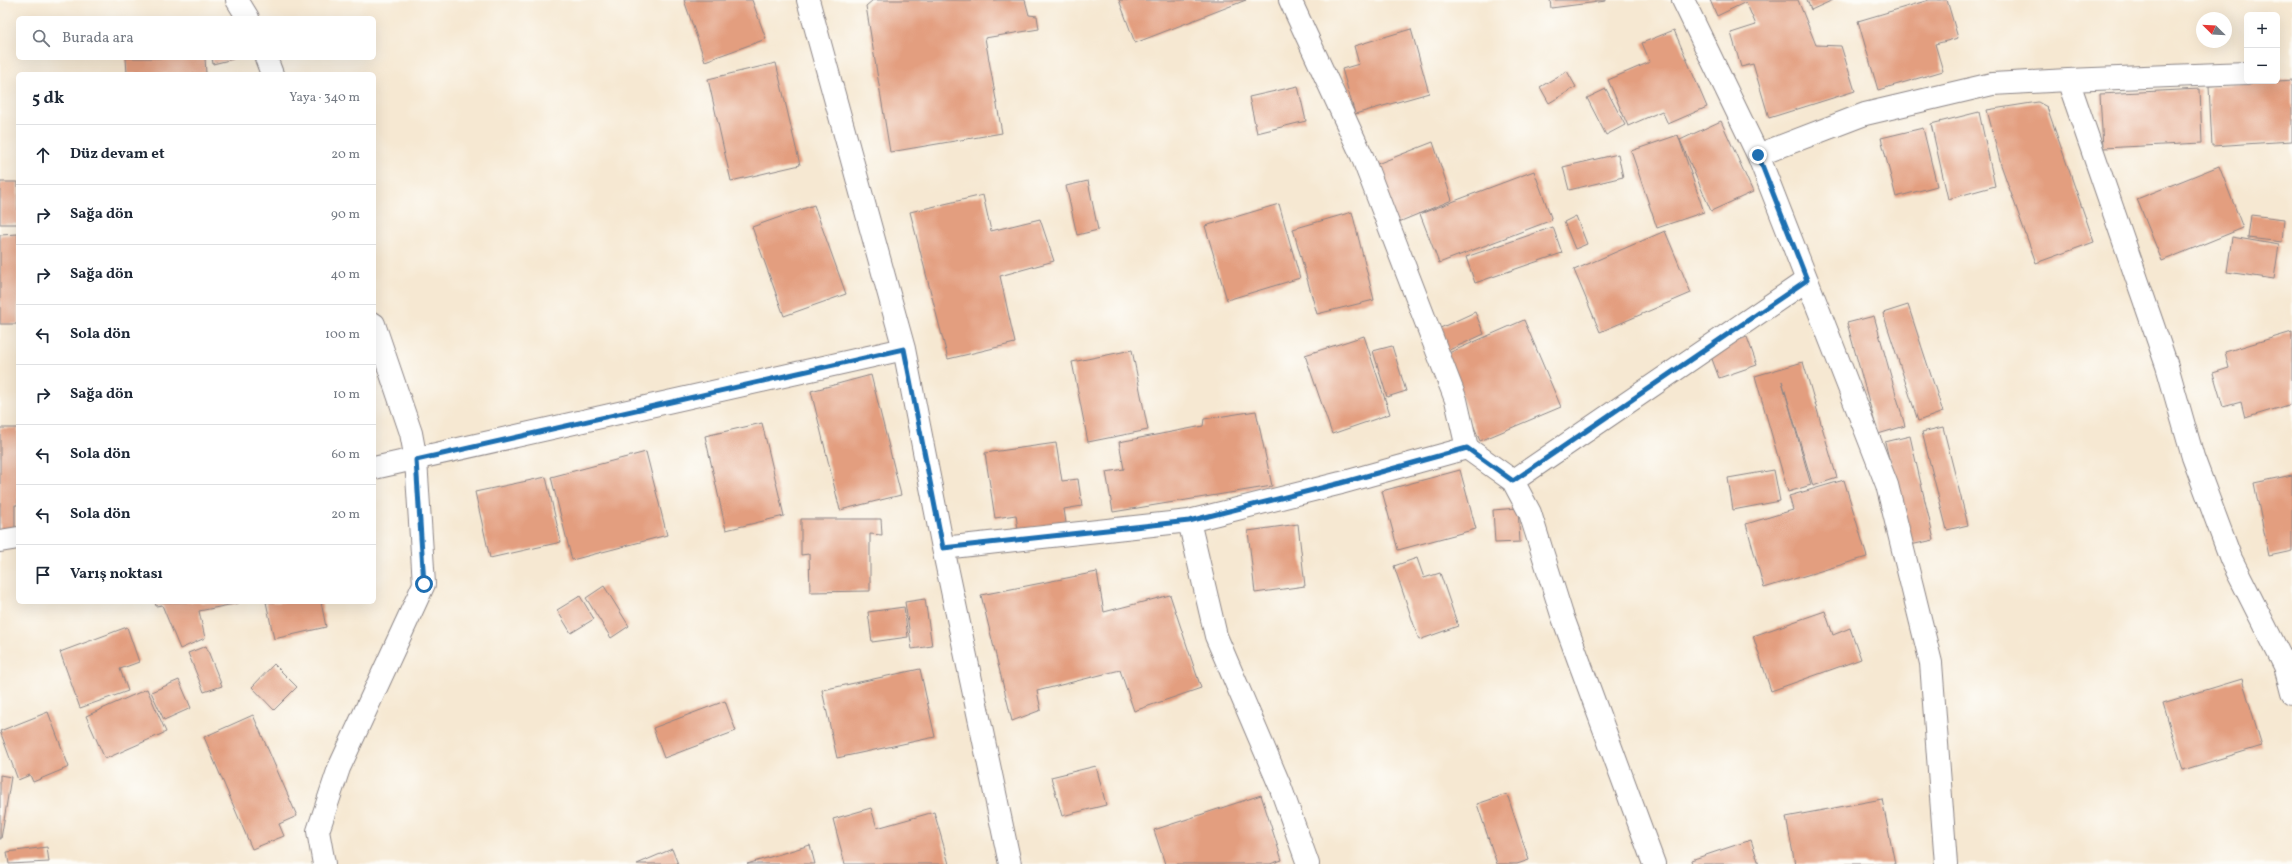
<!DOCTYPE html>
<html lang="tr">
<head>
<meta charset="utf-8">
<style>
  :root { --surface:#fff; --page:#f2f2f3; --text:#1f2937; --muted:#747a83; --line:#e0e1e3 }
  body { margin:0; font-family:Vollkorn,serif; background:var(--page); color:var(--text) }
  .controls { position:absolute; right:12px; top:12px; display:grid; overflow:hidden; border-radius:6px; box-shadow:0 4px 16px #0002 }
  .controls button { width:36px; height:36px; display:grid; place-items:center; padding:0; border:0; border-bottom:1px solid var(--line); background:var(--surface); color:var(--text); font:20px sans-serif }
  .compass { position:absolute; left:2196px; top:12px; width:36px; height:36px; border-radius:50%; background:var(--surface); box-shadow:0 4px 16px #0002; rotate:294deg }
  .stop { position:absolute; width:12px; height:12px; margin:-9px; border:3px solid #1f6fb2; border-radius:50%; background:#fff }
  .stop.end { background:#1f6fb2; border-color:#fff; box-shadow:0 1px 4px #0008 }
  .list { margin:0; padding:0; list-style:none }
  h2 { display:flex; justify-content:space-between; align-items:center; height:52px; margin:0; padding:0 16px; font-size:17px }
  h2 small { font-size:13px; font-weight:400; color:var(--muted) }
  .list li { display:grid; grid-template-columns:26px 1fr auto; gap:12px; align-items:center; box-sizing:border-box; height:60px; padding:0 16px; border-top:1px solid var(--line) }
  .list b { display:block; font-size:15px; white-space:nowrap }
  .list em { font-size:13px; font-style:normal; color:var(--muted) }
  .icon { flex:none; width:22px; height:22px; fill:none; stroke:currentColor; stroke-width:2; stroke-linecap:round; stroke-linejoin:round }
  .map { position:relative; flex:none; width:2292px; height:864px; overflow:hidden }
  .search { position:absolute; background:var(--surface); box-shadow:0 4px 16px #0002; left:16px; top:16px; width:360px; height:44px; display:flex; align-items:center; gap:10px; box-sizing:border-box; padding:0 14px; border-radius:6px; color:var(--muted); font-size:15px }
  .panel { position:absolute; background:var(--surface); box-shadow:0 4px 16px #0002; left:16px; top:72px; width:360px; height:532px; border-radius:6px }
  .map>svg:first-child { display:block }
</style>
</head>
<body>
<div class="map">
<svg width="2292" height="864" viewBox="0 0 2292 864">
  <rect width="100%" height="100%" fill="#fdfcf7"/>
  <filter id="ink" filterUnits="userSpaceOnUse"><feTurbulence type="fractalNoise" baseFrequency=".025" numOctaves="2"/><feDisplacementMap in="SourceGraphic" scale="8" xChannelSelector="R" yChannelSelector="G"/><feConvolveMatrix kernelMatrix="1 2 1 2 8 2 1 2 1" color-interpolation-filters="sRGB"/></filter>
  <filter id="wash" filterUnits="userSpaceOnUse"><feTurbulence type="fractalNoise" baseFrequency=".012" numOctaves="4" result="noise"/><feDisplacementMap in="SourceGraphic" scale="16" xChannelSelector="R" yChannelSelector="G"/><feGaussianBlur stdDeviation="0.9" result="paint"/><feColorMatrix in="noise" values="0 0 0 0 0 0 0 0 0 0 0 0 0 0 0 0 0 1.4 0 .05"/><feComposite in="paint" operator="in"/></filter>
  <g filter="url(#wash)">
    <rect width="100%" height="100%" fill="#f6e8d2"/>
    <g id="blocks">
      <!-- building -->
      <path fill="#e39e7f" d="M684 0H752L766 39 705 61Z
        M873 0H1025L1029 15 1037 16 1039 29 985 38 1002 133 890 152 866 6Z
        M1119 0H1246L1135 43Z
        M1550 0H1606V1L1551 8Z
        M1710 0H1798L1816 45 1841 46 1855 91 1769 118 1753 64 1741 67 1731 33 1756 25 1746 2 1717 16Z
        M1807 0H1833L1811 10Z
        M1929 0H1947L1958 38 1935 44 1943 71 1878 90 1858 21Z
        M1411 29 1429 93 1355 114 1342 69 1359 64 1354 46Z
        M1674 30 1707 107 1668 124 1662 111 1628 126 1608 80 1650 62 1642 43Z
        M126 58H205L206 74H127Z
        M212 58H233V59L213 64Z
        M776 63 800 165 731 181 708 79Z
        M1567 71 1576 87 1549 103 1540 87Z
        M2292 80V141L2212 146 2209 86Z
        M1298 86 1306 121 1257 133 1249 97Z
        M1606 89 1625 125 1606 135 1587 98Z
        M2200 89 2202 143 2103 148 2100 94Z
        M2038 102 2047 107 2094 242 2036 263 2001 165 1987 110Z
        M1979 112 1995 186 1948 199 1931 124Z
        M1721 121 1753 192 1711 211 1680 140Z
        M1923 128 1937 186 1896 197 1881 138Z
        M1678 135 1704 212 1657 228 1631 151Z
        M1433 142 1452 200 1394 224 1372 166Z
        M1618 154 1623 177 1569 190 1563 167Z
        M2219 166 2243 228 2162 261 2137 199Z
        M1534 171 1552 220 1439 263 1420 214Z
        M1088 181 1098 230 1077 235 1066 186Z
        M0 182H18V224H0Z
        M983 195 991 231 1040 219 1054 261 1000 276 1015 343 948 359 910 212Z
        M1279 204 1300 278 1227 300 1205 226Z
        M814 205 846 294 784 316 752 227Z
        M1352 212 1374 300 1317 314 1293 229Z
        M2251 215 2284 219 2282 242 2248 238Z
        M1576 216 1587 244 1575 249 1564 222Z
        M1553 227 1562 253 1475 283 1466 257Z
        M1665 231 1691 293 1600 332 1574 270Z
        M18 234V324H0V235Z
        M2232 237 2279 245 2274 279 2227 272Z
        M1908 305 1943 412 1918 421 1883 313Z
        M1475 312 1484 334 1445 352 1436 330Z
        M1874 316 1905 426 1878 434 1847 323Z
        M1524 320 1561 407 1480 441 1444 355Z
        M2292 332V404L2245 418 2241 402 2223 407 2213 373 2229 368 2225 352Z
        M1364 336 1390 414 1332 434 1305 355Z
        M1747 337 1757 365 1719 378 1709 351Z
        M1392 346 1406 391 1387 397 1373 351Z
        M1132 350 1148 430 1088 442 1072 362Z
        M1803 362 1837 478 1813 486 1782 381 1811 485 1788 492 1755 376Z
        M871 375 901 495 840 510 811 391Z
        M1256 411 1272 486 1113 512 1106 472 1124 469 1119 442 1203 426 1204 419Z
        M762 423 784 516 726 530 705 436Z
        M1943 427 1968 525 1947 530 1922 432Z
        M0 428H18V505H15V535H0Z
        M1910 436 1934 540 1910 545 1885 442Z
        M1056 443 1062 481 1078 479 1082 506 1064 509 1066 523 1018 530 1016 515 995 518 985 453Z
        M646 452 667 535 572 560 551 477Z
        M1460 470 1476 529 1398 550 1382 491Z
        M1774 470 1780 501 1733 510 1728 478Z
        M2292 475V551L2269 556 2254 483Z
        M546 477 561 542 490 558 475 492Z
        M1844 480 1867 557 1764 588 1746 524 1793 510 1789 496Z
        M1518 508 1520 542 1495 543 1493 510Z
        M801 519H881L882 535 870 534V591L810 592 809 554 801 555Z
        M1298 524 1305 586 1255 593 1248 531Z
        M1417 558 1424 578 1440 573 1458 626 1419 640 1394 566Z
        M1097 572 1104 612 1170 595 1201 688 1134 711 1120 670 1037 691 1041 710 1012 721 981 595Z
        M604 586 629 626 611 638 586 598Z
        M580 596 594 619 571 633 557 610Z
        M925 599 932 646 912 649 905 602Z
        M155 602H239V603L199 611 205 638 180 649 162 605 156 606Z
        M266 602H321L326 627 274 639Z
        M904 607 908 637 872 642 868 612Z
        M1825 611 1833 635 1850 628 1861 659 1771 691 1753 636Z
        M127 627 139 662 120 669 128 691 80 708 60 652Z
        M206 646 222 686 204 692 188 653Z
        M274 664 297 687 274 710 252 687Z
        M920 669 935 737 837 758 822 690Z
        M2242 679 2262 746 2183 770 2163 703Z
        M179 680 191 708 164 720 151 692Z
        M147 689 166 732 105 759 86 716Z
        M725 701 736 731 664 758 653 728Z
        M48 712 69 767 33 782 30 775 18 780 0 731Z
        M253 715 297 816 279 824 284 836 252 849 204 737Z
        M1096 766 1106 805 1062 816 1051 777Z
        M0 775 11 777 1 839H0Z
        M1507 794 1529 860 1517 864H1497L1477 804Z
        M1261 795 1282 860 1270 864H1165L1154 830Z
        M1882 799 1895 864H1795L1786 817Z
        M871 808 877 828 934 812 949 864H845L833 819Z
        M1751 840 1759 864H1692L1691 860Z
        M810 845 815 864H747Z
        M47 847 49 862 9 864 7 852Z
        M672 849 678 864H637Z"/>
    </g>
  </g>
  <g filter="url(#ink)">
    <use href="#blocks" fill-opacity="0" stroke="#8c8586" stroke-width="1"/>
    <g fill="none" stroke-linecap="round" stroke-linejoin="round">
      <defs>
        <path id="minor" d="M237 0 248 18
          M808 0 904 349 943 548 1010 864
          M1290 0 1362 156 1456 400 1467 448
          M1683 0 1758 155 1887 485 1931 663 1946 864
          M266 58 272 74
          M2068 80 2246 73
          M1758 155 1865 114 1992 84 2068 80 2167 366 2193 457 2231 559 2285 666 2292 693
          M374 468 904 349
          M1513 481 1807 280
          M1189 521 1216 636 1280 786 1308 864
          M0 541 18 538
          M943 548 1189 521 1341 483 1467 448 1513 481 1530 513 1562 615 1654 864
          M324 864 318 831 339 768 424 584 416 460 411 433 374 324"/>
      </defs>
      <!-- minor casing -->
      <use href="#minor" stroke="#8c8586" stroke-width="24"/>
      <!-- minor -->
      <use href="#minor" stroke="#fff" stroke-width="22"/>
    </g>
  </g>
  <g fill="none" stroke-linecap="round" stroke-linejoin="round" filter="url(#ink)">
    <!-- route -->
    <path stroke="#1f6fb2" stroke-width="5" d="M424 584 416 460 904 349 943 548 1189 521 1341 483 1467 448 1513 481 1807 280 1758 155"/>
  </g>
</svg>
<div class="controls">
<button>+</button>
<button>−</button>
</div>
<svg class="compass" viewBox="-18 -18 36 36"><path d="M0-13l5 13h-10z" fill="#e53935"/><path d="M0 13l5-13h-10z" fill="#747a83"/></svg>
<div class="stop" style="left:424px;top:584px"></div>
<div class="stop end" style="left:1758px;top:155px"></div>
<div class="search"><svg class="icon" aria-label="search" viewBox="0 0 24 24"><circle cx="10" cy="10" r="6"/><path d="M15 15l6 6"/></svg>Burada ara</div>
<section class="panel">
<h2>5 dk<small>Yaya · 340 m</small></h2>
<ul class="list">
<li><svg class="icon" aria-label="ahead" viewBox="0 0 24 24"><path d="M12 20V5M6 11l6-6 6 6"/></svg><div><b>Düz devam et</b></div><em>20 m</em></li>
<li><svg class="icon" aria-label="right" viewBox="0 0 24 24"><path d="M7 20v-9h11M14 6l5 5-5 5"/></svg><div><b>Sağa dön</b></div><em>90 m</em></li>
<li><svg class="icon" aria-label="right" viewBox="0 0 24 24"><path d="M7 20v-9h11M14 6l5 5-5 5"/></svg><div><b>Sağa dön</b></div><em>40 m</em></li>
<li><svg class="icon" aria-label="left" viewBox="0 0 24 24"><path d="M17 20v-9H6M10 6l-5 5 5 5"/></svg><div><b>Sola dön</b></div><em>100 m</em></li>
<li><svg class="icon" aria-label="right" viewBox="0 0 24 24"><path d="M7 20v-9h11M14 6l5 5-5 5"/></svg><div><b>Sağa dön</b></div><em>10 m</em></li>
<li><svg class="icon" aria-label="left" viewBox="0 0 24 24"><path d="M17 20v-9H6M10 6l-5 5 5 5"/></svg><div><b>Sola dön</b></div><em>60 m</em></li>
<li><svg class="icon" aria-label="left" viewBox="0 0 24 24"><path d="M17 20v-9H6M10 6l-5 5 5 5"/></svg><div><b>Sola dön</b></div><em>20 m</em></li>
<li><svg class="icon" aria-label="arrive" viewBox="0 0 24 24"><path d="M6 21V4h12l-3 4 3 4H6"/></svg><div><b>Varış noktası</b></div></li>
</ul>
</section>
</div>
</body>
</html>
